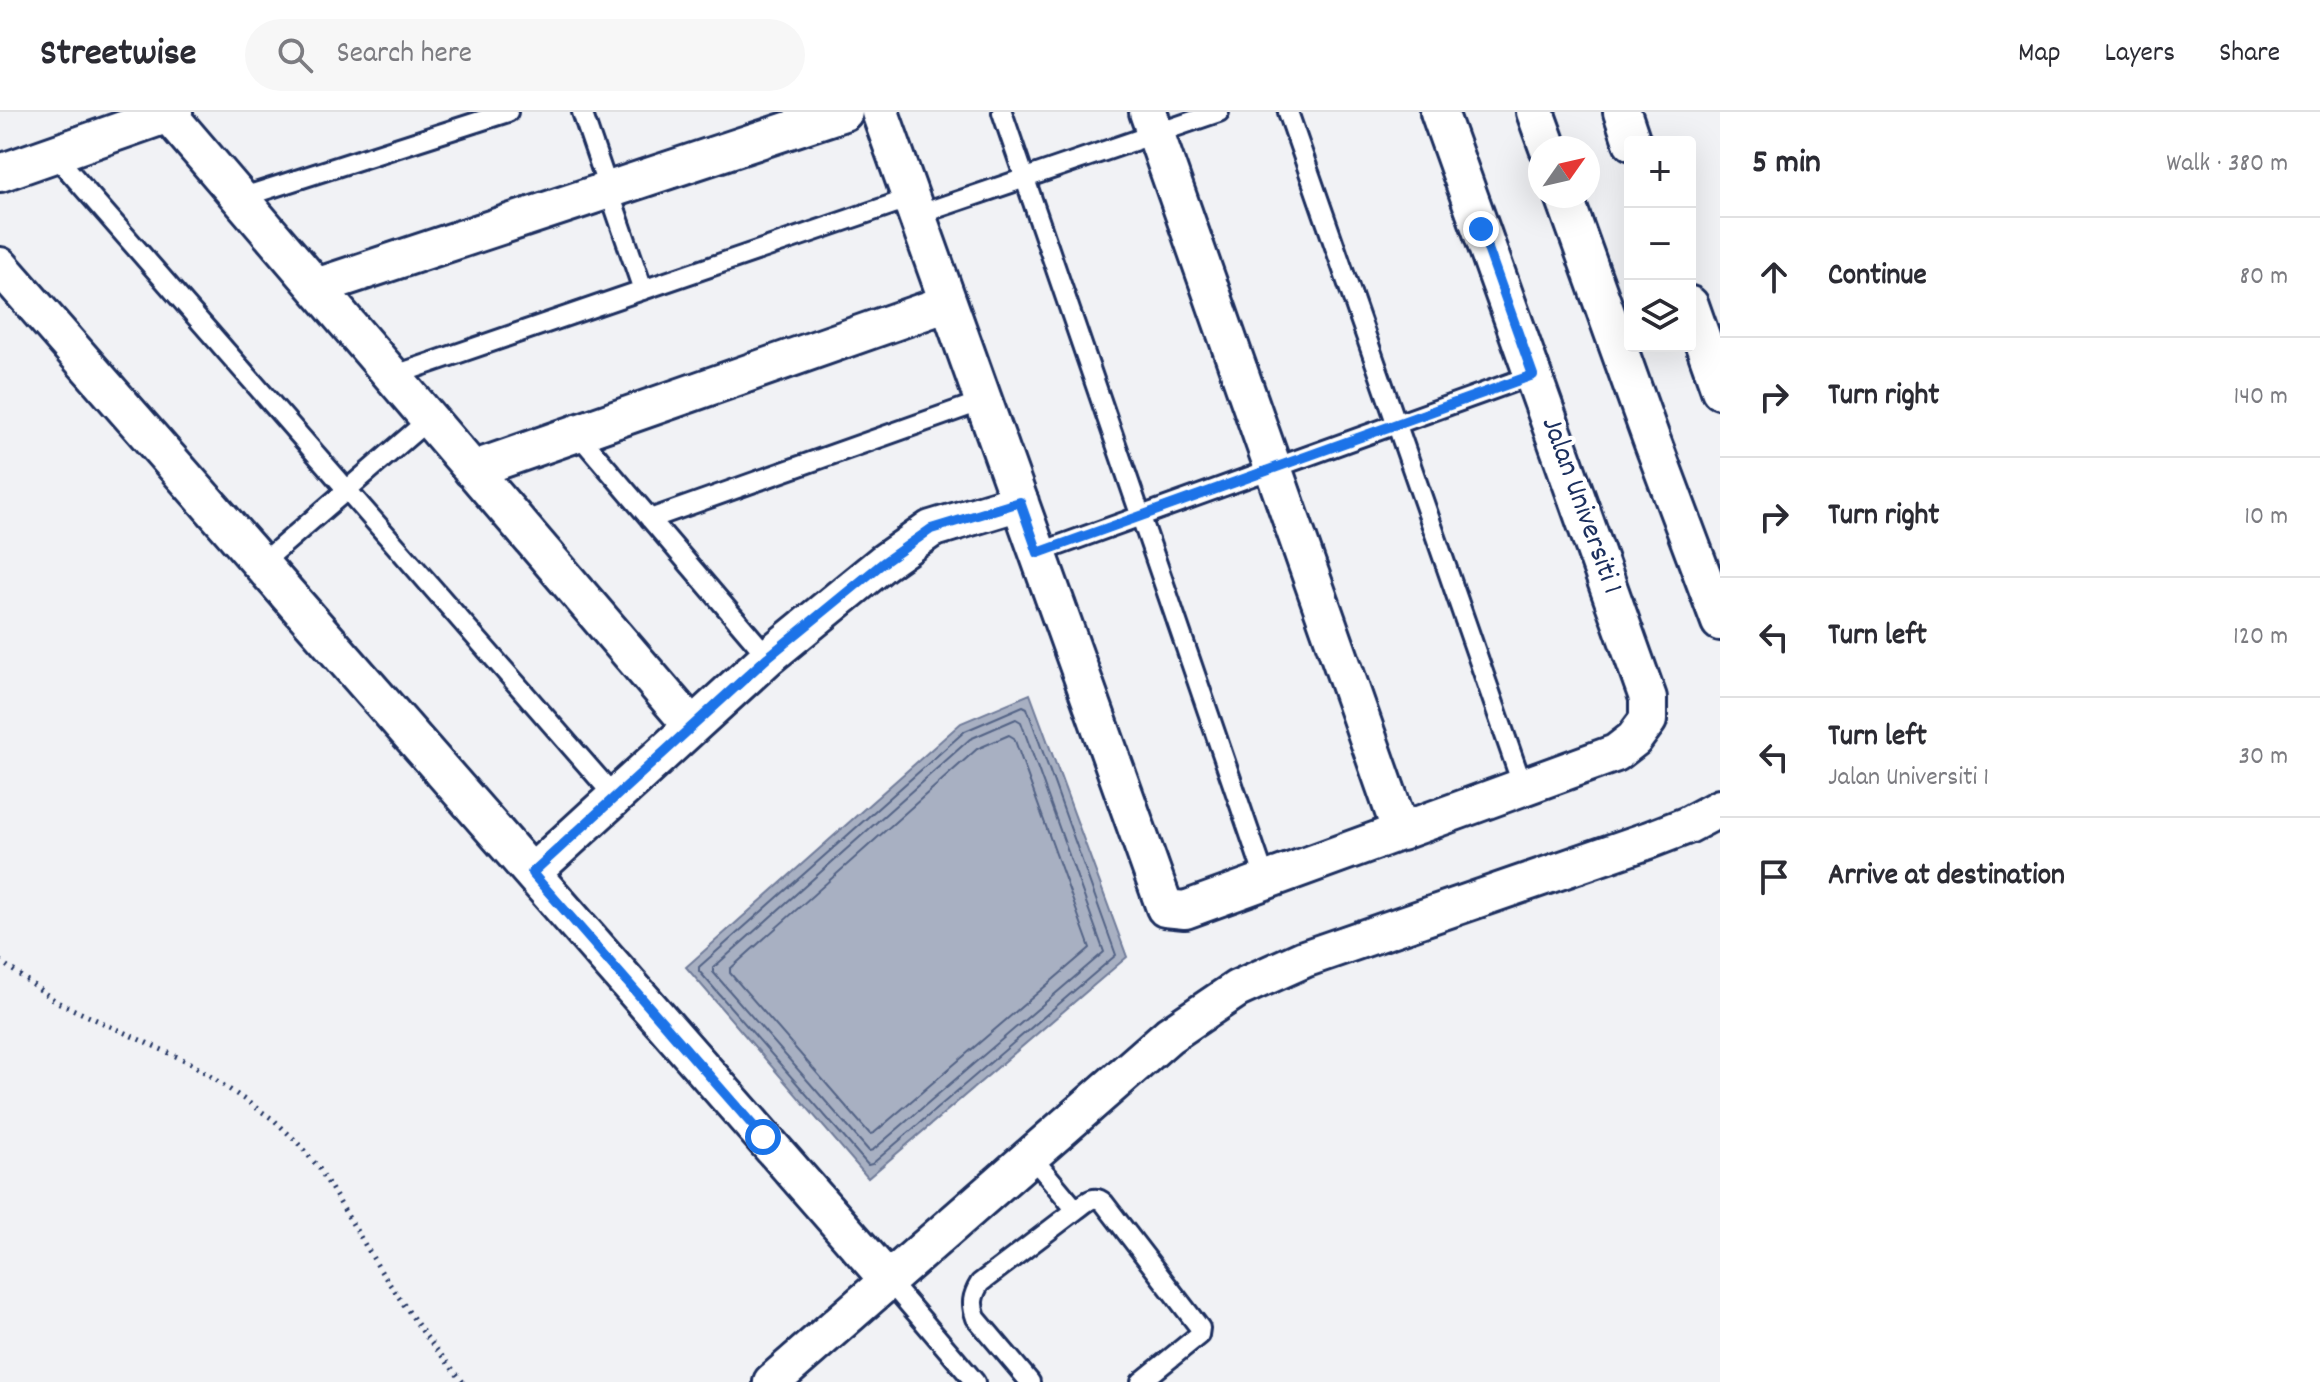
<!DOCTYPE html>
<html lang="en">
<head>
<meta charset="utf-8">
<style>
  :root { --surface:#fff; --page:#f7f7f7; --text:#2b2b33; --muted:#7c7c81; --line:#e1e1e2 }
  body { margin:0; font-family:Dekko,sans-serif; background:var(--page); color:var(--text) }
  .controls { position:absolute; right:24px; top:24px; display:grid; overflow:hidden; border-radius:8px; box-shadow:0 8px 32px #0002 }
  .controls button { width:72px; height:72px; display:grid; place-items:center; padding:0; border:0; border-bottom:2px solid var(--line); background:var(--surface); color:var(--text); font:40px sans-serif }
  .compass { position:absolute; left:1528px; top:24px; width:72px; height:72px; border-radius:50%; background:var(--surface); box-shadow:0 8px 32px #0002; rotate:56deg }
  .stop { position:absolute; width:24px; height:24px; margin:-18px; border:6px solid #1a73e8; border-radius:50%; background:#fff }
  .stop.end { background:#1a73e8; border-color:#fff; box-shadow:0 2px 8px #0008 }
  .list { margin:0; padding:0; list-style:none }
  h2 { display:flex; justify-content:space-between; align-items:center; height:104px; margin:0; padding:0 32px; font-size:34px }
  h2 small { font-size:26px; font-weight:400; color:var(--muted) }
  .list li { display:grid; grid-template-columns:52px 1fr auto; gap:24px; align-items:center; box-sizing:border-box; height:120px; padding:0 32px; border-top:2px solid var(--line) }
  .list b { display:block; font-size:30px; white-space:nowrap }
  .list p { margin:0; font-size:26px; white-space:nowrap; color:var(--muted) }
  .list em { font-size:26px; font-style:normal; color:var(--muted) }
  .icon { flex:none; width:44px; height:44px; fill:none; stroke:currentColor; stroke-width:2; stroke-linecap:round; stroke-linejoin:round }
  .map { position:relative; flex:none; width:1720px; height:1270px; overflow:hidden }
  header { display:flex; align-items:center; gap:48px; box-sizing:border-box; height:112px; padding:0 40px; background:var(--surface); border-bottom:2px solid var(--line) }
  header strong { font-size:38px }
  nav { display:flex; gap:44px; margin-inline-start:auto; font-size:28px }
  .search { width:560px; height:72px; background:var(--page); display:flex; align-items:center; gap:20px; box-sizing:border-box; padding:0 28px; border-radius:44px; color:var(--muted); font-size:30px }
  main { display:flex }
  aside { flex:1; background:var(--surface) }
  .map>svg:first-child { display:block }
</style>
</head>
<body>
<header>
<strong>Streetwise</strong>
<div class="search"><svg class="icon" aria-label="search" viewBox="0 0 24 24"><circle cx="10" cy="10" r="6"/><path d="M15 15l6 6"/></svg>Search here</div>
<nav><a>Map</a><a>Layers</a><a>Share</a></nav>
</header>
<main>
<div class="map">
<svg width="1720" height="1270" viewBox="0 0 1720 1270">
  <rect width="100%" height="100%" fill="#f1f2f5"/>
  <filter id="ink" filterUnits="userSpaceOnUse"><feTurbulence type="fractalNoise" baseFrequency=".0125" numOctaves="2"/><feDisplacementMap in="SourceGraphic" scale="16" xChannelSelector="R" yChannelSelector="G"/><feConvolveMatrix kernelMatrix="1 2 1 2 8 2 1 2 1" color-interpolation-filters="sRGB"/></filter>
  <g filter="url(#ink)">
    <!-- water -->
    <path fill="#a8b0c2" stroke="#707c9a" stroke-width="2" d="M1030 582 1127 845 868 1066 686 855 961 611Z"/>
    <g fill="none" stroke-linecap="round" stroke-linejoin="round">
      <!-- shore -->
      <path stroke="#536386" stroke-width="2" d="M1023 594 1027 596 1116 843 872 1052 868 1053 699 859V855L965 619Z
        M1016 607 1021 610 1104 840 873 1038 869 1039 713 860V856L970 627Z
        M1009 623 1014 626 1090 836 874 1021 870 1022 730 861V857L977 637Z"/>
      <defs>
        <path id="service" d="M582 0 643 178
          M1002 0 1266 769
          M1288 0 1523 675
          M54 42 615 685
          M240 86 508 0
          M917 103 1219 0
          M392 264 911 86
          M577 321 768 545
          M650 407 983 289
          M1038 441 1533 263
          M261 452 429 307
          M1031 1044 1076 1098C1086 1091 1094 1081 1104 1091L1200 1216 1199 1223 1141 1270
          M889 1169 975 1270
          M1030 1270 976 1206C971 1192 972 1184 980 1171L1076 1098"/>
        <path id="minor" d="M880 0 1165 796 1185 798 1616 641 1634 627 1648 608V586L1439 0
          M1148 0 1401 720
          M1535 0 1548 36
          M1622 0 1632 30
          M168 2 692 614
          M0 61 174 0
          M1564 84 1652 329 1720 510
          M0 154 889 1169
          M316 175 844 0
          M1690 193 1720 278
          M472 358 948 191
          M532 761 768 545 883 451 931 417 1020 390
          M772 1270 1169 923 1237 877 1304 847 1649 728 1688 713 1720 696"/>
      </defs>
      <!-- service casing -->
      <use href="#service" stroke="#1b2f5e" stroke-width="24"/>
      <!-- minor casing -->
      <use href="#minor" stroke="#1b2f5e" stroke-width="42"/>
      <!-- path -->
      <path stroke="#1b2f5e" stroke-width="5" stroke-dasharray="2 6" stroke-linecap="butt" d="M0 849 57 890 191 951 274 1008 296 1029 319 1056 382 1161 425 1223 463 1270"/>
      <!-- service -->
      <use href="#service" stroke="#fff" stroke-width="18"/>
      <!-- minor -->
      <use href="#minor" stroke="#fff" stroke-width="36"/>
    </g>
  </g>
  <g fill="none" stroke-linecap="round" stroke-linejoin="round" filter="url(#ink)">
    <!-- route -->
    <path stroke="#1a73e8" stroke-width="10" d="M763 1025 532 761 768 545 883 451 931 417 1020 390 1038 441 1533 263 1481 117"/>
  </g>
  <g text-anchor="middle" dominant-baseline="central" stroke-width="8" stroke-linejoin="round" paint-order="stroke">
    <!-- street labels -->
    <g font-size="30" fill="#1b2f5e" stroke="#fff">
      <text transform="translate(1580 394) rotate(70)">Jalan Universiti 1</text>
    </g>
  </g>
</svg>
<div class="controls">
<button>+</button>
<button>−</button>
<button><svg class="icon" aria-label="layers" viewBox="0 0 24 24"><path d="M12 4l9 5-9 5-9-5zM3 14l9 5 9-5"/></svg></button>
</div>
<svg class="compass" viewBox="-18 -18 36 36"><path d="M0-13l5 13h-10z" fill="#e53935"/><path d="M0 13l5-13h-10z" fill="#7c7c81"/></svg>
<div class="stop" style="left:763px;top:1025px"></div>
<div class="stop end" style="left:1481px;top:117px"></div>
</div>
<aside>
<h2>5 min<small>Walk · 380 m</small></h2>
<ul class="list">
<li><svg class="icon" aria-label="ahead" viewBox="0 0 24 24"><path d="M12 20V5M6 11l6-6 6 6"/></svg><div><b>Continue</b></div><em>80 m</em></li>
<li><svg class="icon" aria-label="right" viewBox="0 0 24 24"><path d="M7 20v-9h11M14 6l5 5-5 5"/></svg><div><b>Turn right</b></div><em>140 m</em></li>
<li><svg class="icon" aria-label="right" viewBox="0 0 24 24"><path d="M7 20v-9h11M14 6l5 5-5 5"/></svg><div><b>Turn right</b></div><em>10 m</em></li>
<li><svg class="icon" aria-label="left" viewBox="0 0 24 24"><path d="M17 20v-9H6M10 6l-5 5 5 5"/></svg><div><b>Turn left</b></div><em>120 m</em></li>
<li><svg class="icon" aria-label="left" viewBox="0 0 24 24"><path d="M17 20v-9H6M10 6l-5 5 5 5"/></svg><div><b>Turn left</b><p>Jalan Universiti 1</p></div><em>30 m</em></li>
<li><svg class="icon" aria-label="arrive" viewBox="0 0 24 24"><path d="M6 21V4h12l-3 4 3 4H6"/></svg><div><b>Arrive at destination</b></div></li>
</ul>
</aside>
</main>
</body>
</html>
